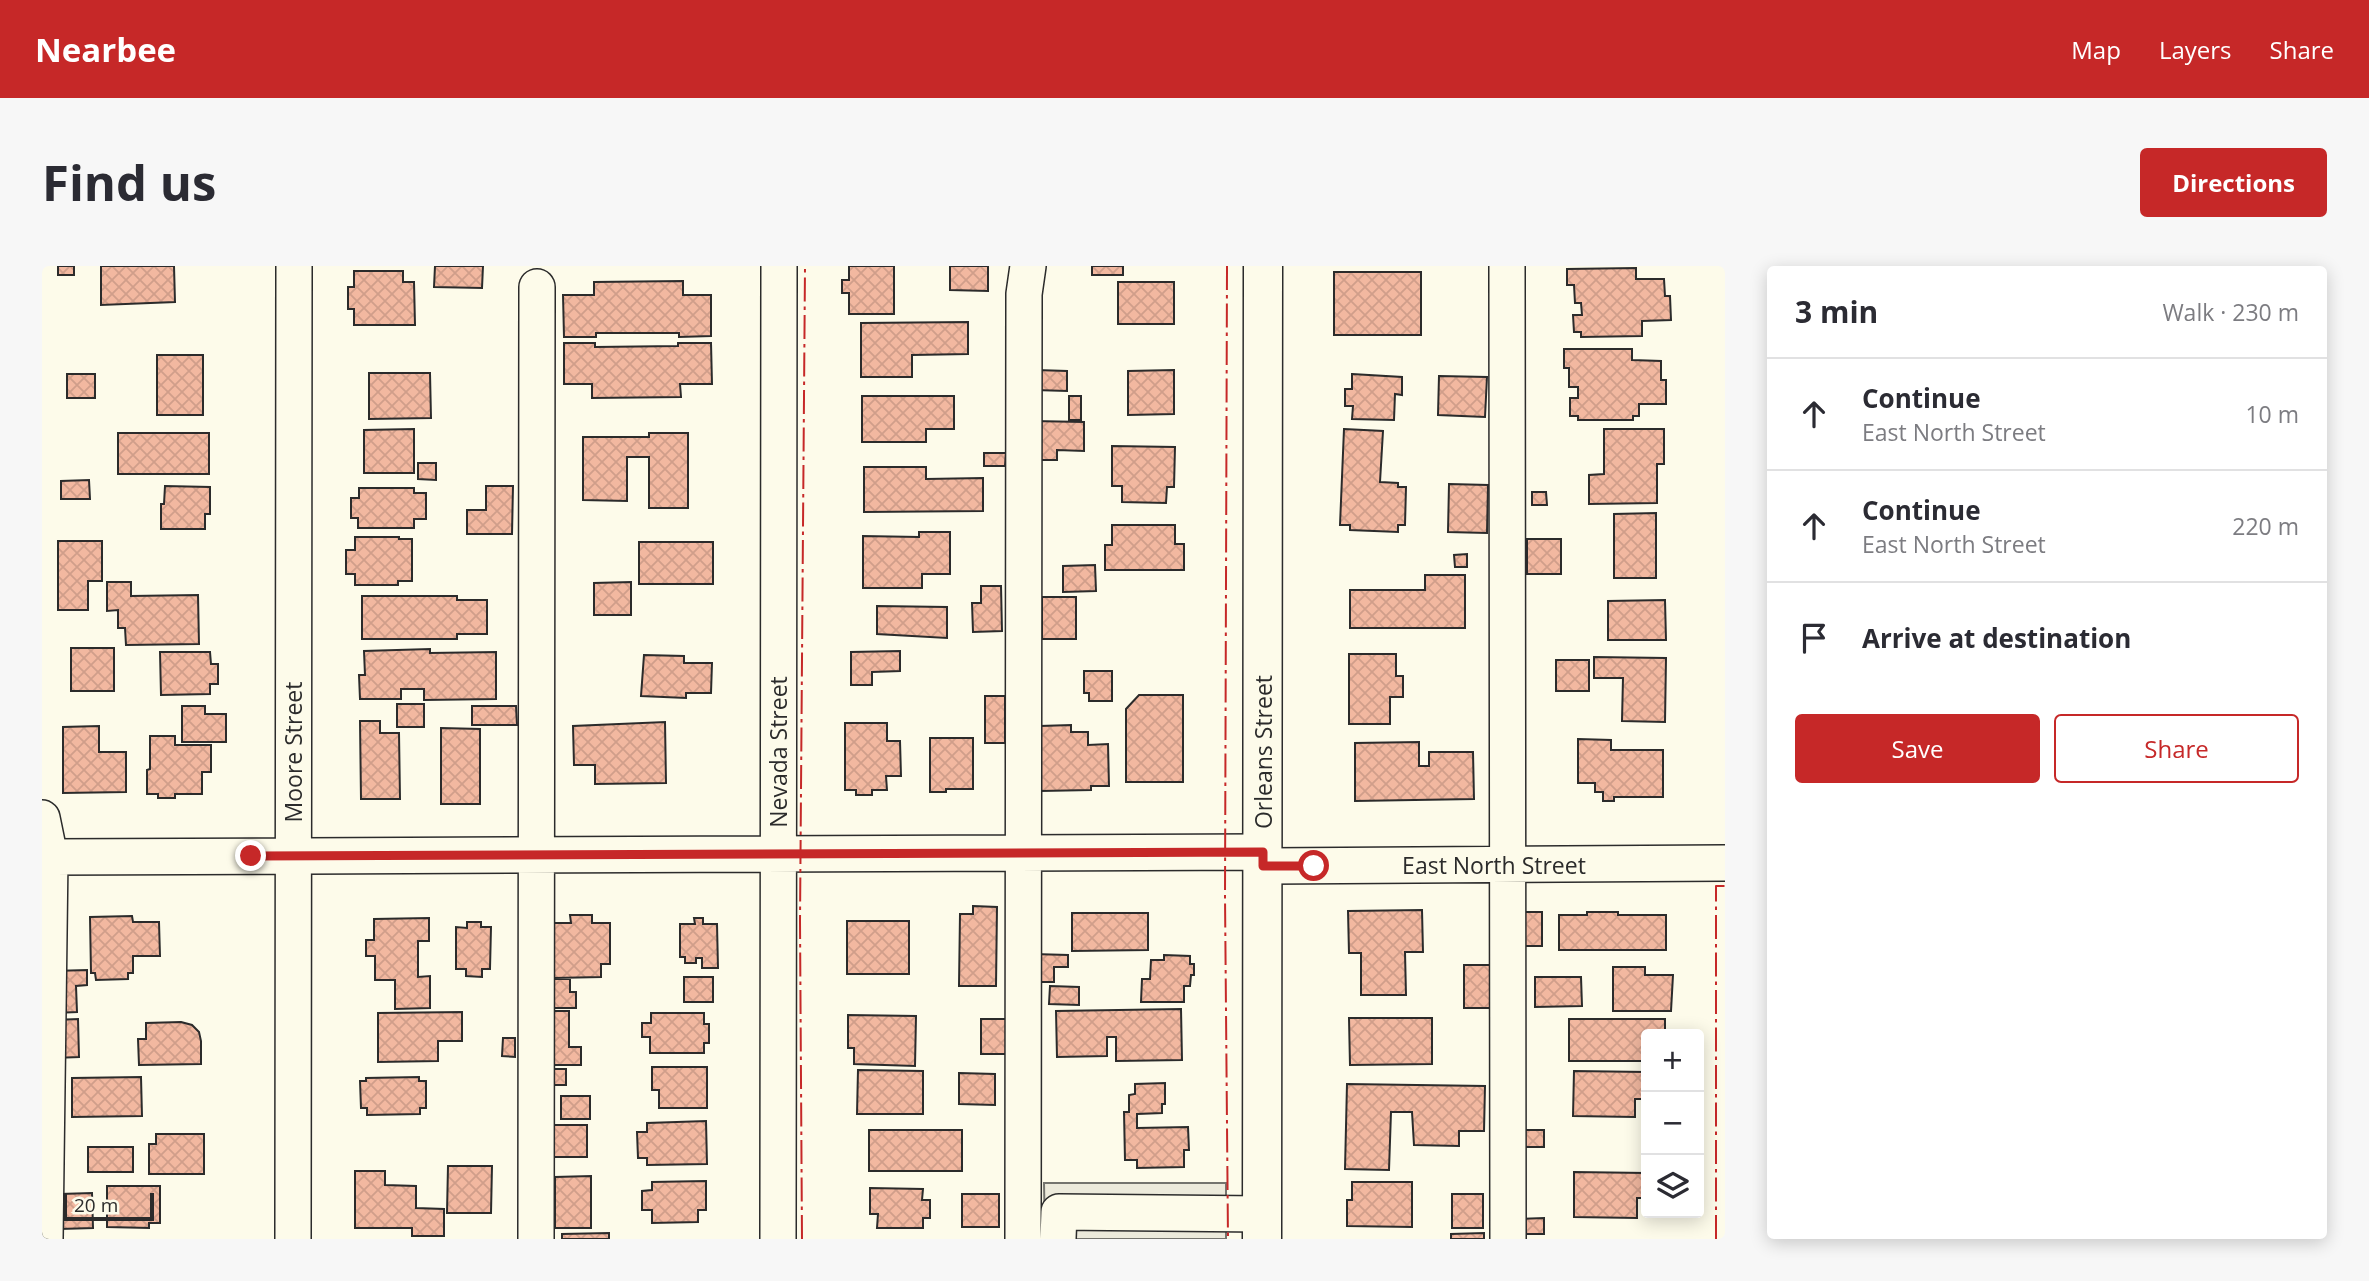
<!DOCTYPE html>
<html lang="en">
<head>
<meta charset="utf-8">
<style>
  :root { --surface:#fff; --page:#f7f7f7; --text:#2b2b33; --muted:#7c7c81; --line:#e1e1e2; --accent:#c62828 }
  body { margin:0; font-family:"Open Sans",sans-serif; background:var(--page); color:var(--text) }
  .controls { position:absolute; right:21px; bottom:21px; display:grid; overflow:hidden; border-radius:7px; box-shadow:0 4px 18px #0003 }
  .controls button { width:63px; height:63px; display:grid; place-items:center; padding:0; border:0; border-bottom:2px solid var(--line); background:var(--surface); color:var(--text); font:35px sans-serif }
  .scale { position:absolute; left:21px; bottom:18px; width:91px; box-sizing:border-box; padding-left:7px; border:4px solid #2b2b2b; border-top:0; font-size:19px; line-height:24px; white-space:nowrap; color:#2b2b2b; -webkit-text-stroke:5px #fdfbea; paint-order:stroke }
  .stop { position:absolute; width:21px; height:21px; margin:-16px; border:5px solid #c62828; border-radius:50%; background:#fff }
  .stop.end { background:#c62828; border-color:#fff; box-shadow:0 2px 7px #0008 }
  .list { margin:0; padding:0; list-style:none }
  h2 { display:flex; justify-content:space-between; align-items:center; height:91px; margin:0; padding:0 28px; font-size:30px }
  h2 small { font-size:23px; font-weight:400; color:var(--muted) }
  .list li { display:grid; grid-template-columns:46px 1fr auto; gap:21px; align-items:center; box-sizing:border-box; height:112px; padding:0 28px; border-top:2px solid var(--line) }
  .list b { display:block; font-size:26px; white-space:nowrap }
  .list p { margin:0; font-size:23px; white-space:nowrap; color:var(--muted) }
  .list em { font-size:23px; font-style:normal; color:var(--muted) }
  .actions { display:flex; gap:14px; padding:21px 28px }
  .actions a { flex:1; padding:16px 0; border:2px solid var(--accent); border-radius:7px; text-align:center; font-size:24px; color:var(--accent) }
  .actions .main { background:var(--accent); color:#fff }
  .icon { flex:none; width:38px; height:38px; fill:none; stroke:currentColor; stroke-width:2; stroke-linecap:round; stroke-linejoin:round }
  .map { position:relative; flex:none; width:1683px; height:973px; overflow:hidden; border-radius:7px }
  header { display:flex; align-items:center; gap:42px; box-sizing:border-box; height:98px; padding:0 35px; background:var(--accent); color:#fff }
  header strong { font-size:33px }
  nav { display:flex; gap:38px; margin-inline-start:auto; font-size:24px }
  .intro { display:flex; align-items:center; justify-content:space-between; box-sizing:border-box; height:168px; padding:0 42px }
  h1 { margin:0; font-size:49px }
  .button { padding:18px 32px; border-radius:7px; background:var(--accent); color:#fff; font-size:24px; font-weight:700 }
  main { display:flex; gap:42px; padding:0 42px }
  aside { flex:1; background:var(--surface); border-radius:7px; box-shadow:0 4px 18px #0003 }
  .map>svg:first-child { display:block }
</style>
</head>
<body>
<header>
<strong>Nearbee</strong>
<nav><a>Map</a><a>Layers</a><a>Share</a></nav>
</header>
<div class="intro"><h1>Find us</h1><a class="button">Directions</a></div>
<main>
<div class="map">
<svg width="1683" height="973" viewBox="0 0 1683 973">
  <defs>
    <pattern id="building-cross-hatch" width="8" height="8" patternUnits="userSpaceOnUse" patternTransform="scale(1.75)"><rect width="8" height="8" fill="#f2b8a0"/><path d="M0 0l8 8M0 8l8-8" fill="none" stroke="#d09e8a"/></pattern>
  </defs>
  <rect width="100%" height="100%" fill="#fdfbea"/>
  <!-- parking -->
  <path fill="#eceadb" stroke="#74746e" stroke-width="2" d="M1002 917H1184V973H1003Z"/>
  <!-- building -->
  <path fill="url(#building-cross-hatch)" stroke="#2b2b2b" stroke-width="2" d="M16 0H32V9H16Z
    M59 0H132L133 36 59 39Z
    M393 0H441L440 22 392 21Z
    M807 0H852V48H807V27H800V14H807Z
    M908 0H946V25L908 24Z
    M1050 0H1081V9H1050Z
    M1594 2V13H1622L1623 30H1628L1629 54 1600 55V70L1539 71V66H1532L1531 49H1540L1539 37H1533L1532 19H1525V3Z
    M312 5H361V16H372L373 59H312V43H306V21H312Z
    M1292 6H1379V69H1292Z
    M641 15V29H669V70L637 71V67H554V71H522L521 29H552V16Z
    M1076 16H1132V58H1076Z
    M926 56V88L870 89V111H819V57Z
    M522 77H553V81L636 80V77H669L670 118H638L639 131 550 132V118H522Z
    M1522 83H1590V94L1619 95V114H1624V138H1597V150H1591V154H1536V150H1528V132H1536V121H1527V102H1522Z
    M115 89H161V149H115Z
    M994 104 1025 105V125L993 124Z
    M1132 104V148L1086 149V105Z
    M327 107H388L389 152 327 153Z
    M25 108H53V132H25Z
    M1310 108 1360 111V129L1353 128 1352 154 1310 153 1311 140H1303V123H1310Z
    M1397 110 1445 111 1443 151 1396 149Z
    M820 130H912V163H884V176H820Z
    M1027 130H1039V154H1027Z
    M990 155 1042 156V185L1015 184V194H989Z
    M372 163V207H322V164Z
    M1302 163 1341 165 1338 216 1356 217V221H1364L1363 259H1356V266L1308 264V259H1298Z
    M1562 163H1622V198H1615V237L1547 238V209L1562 208Z
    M76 167H167V208H76Z
    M607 167H646V242H607V191H585V235L541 234V171H607Z
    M1070 180 1133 181 1132 221H1125L1124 237 1080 236V220H1070Z
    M942 187H964L963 200H942Z
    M376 197H394V214L376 213Z
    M822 201H884V213L941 212V245L822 246Z
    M47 214 48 233H19V215Z
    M1407 218 1446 219 1445 267 1406 266Z
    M123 220 168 221V248H163V263H119V238H122Z
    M444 220H471L470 268H425V244H444Z
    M317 222H372V227H384V253H372V262H316V252H309V232H317Z
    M1490 226H1504L1505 239H1490Z
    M1614 247V312H1572V248Z
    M1070 259H1133V278H1142V304H1063V279H1070Z
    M877 266H908V308H880V322H821V270L877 271Z
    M313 271H357V273H370V315H356V319H313V308H304V284H313Z
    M1485 273H1519V308H1485Z
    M16 275H60V315H46V344H16Z
    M597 276H671V318H597Z
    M1425 288V301H1413L1412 289Z
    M1053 299 1054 325 1021 326V300Z
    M1383 309H1423V362H1308V324H1383Z
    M65 316H89V330L156 329 157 378 84 379 83 362H76V344L65 345Z
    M589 316V349H552V317Z
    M939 320H959L960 365 931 366 930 337H939Z
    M320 330H415V334H445V368H415V373H320Z
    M1000 331H1034V373H1000Z
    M1623 334 1624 374H1566V335Z
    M835 340 905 341V372L835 368Z
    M29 382H72V425H29Z
    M388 383V387L454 386V433L382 434V423H359V433H318L317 409H323L322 385Z
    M858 385V405L830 406V419H809V386Z
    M118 386H168L169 398H176V418H168V428L119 429Z
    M1307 388H1354V410H1361V431H1348V458H1307Z
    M602 389 642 390V397H670L669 427H644V432L599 430Z
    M1552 391 1624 392 1623 456 1580 455 1581 412H1552Z
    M1514 394H1547V425H1514Z
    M1042 405H1070V435H1047V427H1042Z
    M1097 429H1141V516H1084V443Z
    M943 430H963V477H943Z
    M355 438H382V461H355Z
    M140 440H163V448H184V476H140Z
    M430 440H474L475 459H430Z
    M318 455H338V467H357L358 533H319Z
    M623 456 624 517 553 518V499H532L531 460Z
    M803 457H845V475H858L859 510H844L845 524H830V529H814V524H803Z
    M1029 459V466H1046V479L1066 478 1067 520H1049V524L999 525 998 460Z
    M57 460V486H84V526L21 527V461Z
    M399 462 438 463V538H399Z
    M108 470H133V479H169V506H160V528H133V532H116V528H105V504L108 503Z
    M888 472H931V523H904V526H888Z
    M1536 473 1569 474V484H1621V531H1572V535H1561V526H1553V517H1536Z
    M1377 476V500H1387V486H1431L1432 533 1313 535V477Z
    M931 640 955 641 954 720H917L918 648H931Z
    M1380 644 1381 686H1363L1364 729H1319V687H1307L1306 645Z
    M1477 646H1500V680H1477Z
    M1545 646H1576V649H1624V684H1517V649H1545Z
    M1030 647H1106V684L1030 685Z
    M528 649H550V657H568V698H559V711L512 712 510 657H529Z
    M90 650 91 656H117L118 690H91V707H86V713L54 714 53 707H49L48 651Z
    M387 652V675H376V711L388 710V742L353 743V714H333V690H324V674H332V653Z
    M652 652H661V658H675L676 702H660V692H654V697H643V691H638V658H653Z
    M805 655H867V708H805Z
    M425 656H439V661H449L448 703H440V711L424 710V703H414V661L425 662Z
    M991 688 1026 689V701H1012V716H990Z
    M1122 689 1148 690V698H1152V709H1149L1148 720H1142V736H1099L1100 713H1108L1109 694H1122Z
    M1422 699H1450V742H1422Z
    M1571 701H1603V709H1631L1629 745H1571Z
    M45 704V719L34 720 35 746 12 747 11 705Z
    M642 711H671V736H642Z
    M1493 711H1539L1540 740 1493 741Z
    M505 713H528V726H534V742H505Z
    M1008 720 1037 721V739L1007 738Z
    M1139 743 1140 794 1074 795V771H1065V790L1015 791 1014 745Z
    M506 745H527V781H539V799H506Z
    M420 746V775H396V795L336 796V747Z
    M609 747H662V758H667V777H662V787H608V771H600V757H609Z
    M806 749 874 750 873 800 812 798V782H806Z
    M1307 752H1390V798L1308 799Z
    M36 753 37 791 12 792 11 754Z
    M939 753H964V788H939Z
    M1527 753H1623V768H1604V795H1527Z
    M139 756 150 759 157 766 159 775V798L97 799 96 773H104V757Z
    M461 772H473V791L460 790Z
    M610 801H665V842H617V824H610Z
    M505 803H524V819H505Z
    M816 804 881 805V848H815Z
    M1532 805 1604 806V833H1593V851L1531 850Z
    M917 807 953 808V839L917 838Z
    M99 811 100 850 30 851V812Z
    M377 811V815H384V842H378V848L325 849V842H319L318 815H324V812Z
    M1123 817V838H1120V847L1095 848V862L1146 861 1147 884H1142V901L1095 902V894H1083L1082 846H1087V829L1093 828V818Z
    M1305 818 1443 820 1442 865H1417V880L1372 879 1370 846H1349L1347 904 1303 903Z
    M519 830H548V853H519Z
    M664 855 665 898 605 899V892H596L595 866H605V857Z
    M504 859H545V891H504Z
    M827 864H920V905H827Z
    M1478 864H1502V881H1479Z
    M114 868H162V908H107V878H114Z
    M46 881H91V906H46Z
    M406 900H450L449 947H405Z
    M313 905H343V919L374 920V942L402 943V970H370V962H313Z
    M1532 906 1604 907V932H1595V952L1532 951Z
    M549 910V962H513V911Z
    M664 915V944H656V956L610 957V944H600V925L610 924V916Z
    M1310 916H1370V961L1305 960V934H1310Z
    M65 920H118V957H107V962L65 961Z
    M828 922 881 923 880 934H888V952H881V962H835L836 948H828Z
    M50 927 51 962 18 963V928Z
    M920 928H957V961H920Z
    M1410 928H1441V962H1410Z
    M1502 952V968H1479V953Z
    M567 967V973H520V968Z
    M1442 967V973H1409V968Z"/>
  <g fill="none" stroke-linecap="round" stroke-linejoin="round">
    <defs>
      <path id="minor" d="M1465 0 1466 973
        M0 552 8 591 3 973
        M8 591 1221 586
        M1221 600 1683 597
        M251 973 252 0
        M494 973 495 21
        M736 973 737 0
        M981 973 982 28 986 0
        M1016 973 1017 946 1220 948"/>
      <path id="major" d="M1220 973 1221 0"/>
    </defs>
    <!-- minor casing -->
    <use href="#minor" stroke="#2b2b2b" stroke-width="38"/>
    <!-- major casing -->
    <use href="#major" stroke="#2b2b2b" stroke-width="41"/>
    <!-- minor -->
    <use href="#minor" stroke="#fdfbea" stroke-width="35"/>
    <!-- major -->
    <use href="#major" stroke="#fdfbea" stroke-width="38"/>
    <!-- power -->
    <path stroke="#c62828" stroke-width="2" stroke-dasharray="24 5 3.5 5" stroke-linecap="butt" d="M1185 0 1183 630 1186 973
      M760 973 758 655 763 0
      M1674 973V620H1683"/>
  </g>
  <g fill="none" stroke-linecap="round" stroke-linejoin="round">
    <!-- route -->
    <path stroke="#c62828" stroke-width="9" d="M209 590 1221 586V600H1272"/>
  </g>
  <g text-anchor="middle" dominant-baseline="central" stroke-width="5" stroke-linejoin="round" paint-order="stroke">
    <!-- street labels -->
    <g font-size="23" fill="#2b2b2b" stroke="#fdfbea">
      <text transform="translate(251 486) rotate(-90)">Moore Street</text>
      <text transform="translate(736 486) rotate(-90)">Nevada Street</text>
      <text transform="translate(1221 486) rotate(-90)">Orleans Street</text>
      <text x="1452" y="599">East North Street</text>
    </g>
  </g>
</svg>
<div class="controls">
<button>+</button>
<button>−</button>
<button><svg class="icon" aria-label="layers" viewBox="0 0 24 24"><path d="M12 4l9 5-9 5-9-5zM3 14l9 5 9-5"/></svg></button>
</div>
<div class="scale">20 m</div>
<div class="stop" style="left:1272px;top:600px"></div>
<div class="stop end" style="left:209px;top:590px"></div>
</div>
<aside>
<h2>3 min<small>Walk · 230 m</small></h2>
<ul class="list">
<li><svg class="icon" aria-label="ahead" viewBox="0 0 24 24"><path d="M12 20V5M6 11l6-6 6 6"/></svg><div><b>Continue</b><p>East North Street</p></div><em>10 m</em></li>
<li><svg class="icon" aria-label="ahead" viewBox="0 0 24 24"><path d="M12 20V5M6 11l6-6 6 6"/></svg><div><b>Continue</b><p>East North Street</p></div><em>220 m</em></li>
<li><svg class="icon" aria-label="arrive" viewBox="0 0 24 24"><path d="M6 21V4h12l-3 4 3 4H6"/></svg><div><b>Arrive at destination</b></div></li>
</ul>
<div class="actions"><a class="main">Save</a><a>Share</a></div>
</aside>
</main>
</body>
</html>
